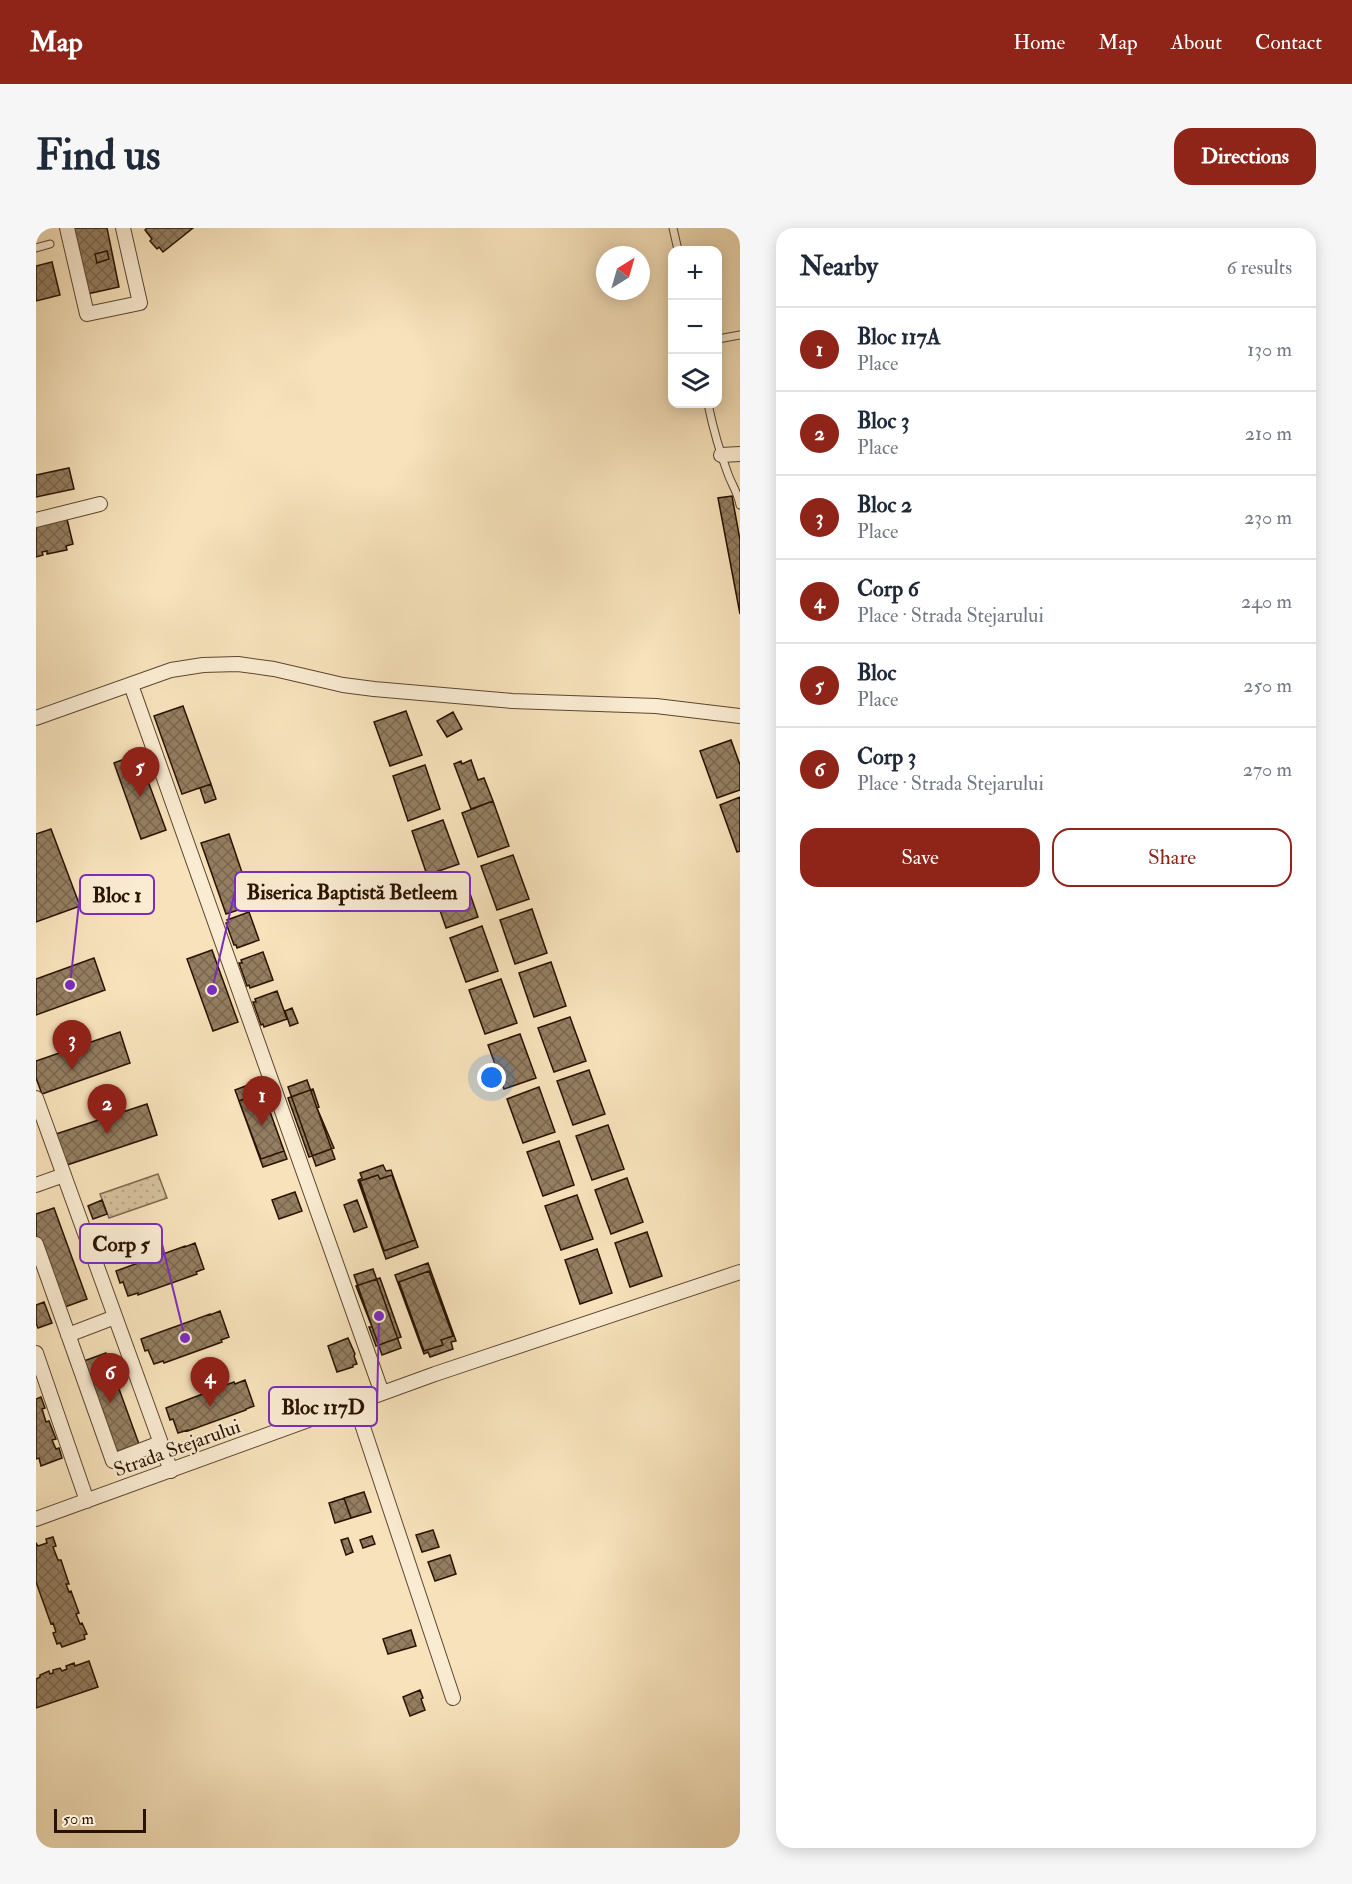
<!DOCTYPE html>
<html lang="en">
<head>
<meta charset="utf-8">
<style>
  :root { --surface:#fff; --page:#f6f6f7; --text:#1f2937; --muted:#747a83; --line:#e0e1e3; --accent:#8f2418 }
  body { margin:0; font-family:"IM FELL Double Pica",serif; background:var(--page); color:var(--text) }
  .controls { position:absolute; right:18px; top:18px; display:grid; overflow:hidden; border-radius:12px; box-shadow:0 3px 15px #0003 }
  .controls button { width:54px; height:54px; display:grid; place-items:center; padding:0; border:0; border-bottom:2px solid var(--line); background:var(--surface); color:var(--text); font:30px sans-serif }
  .compass { position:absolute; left:560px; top:18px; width:54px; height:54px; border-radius:50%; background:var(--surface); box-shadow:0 3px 15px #0003; rotate:37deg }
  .scale { position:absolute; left:18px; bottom:15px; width:92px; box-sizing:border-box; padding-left:6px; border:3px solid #291200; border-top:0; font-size:16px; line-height:21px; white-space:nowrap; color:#291200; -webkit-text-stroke:4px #faecd3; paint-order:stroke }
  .you { position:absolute; left:456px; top:850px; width:21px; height:21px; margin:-15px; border:4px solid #fff; border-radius:50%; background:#1a73e8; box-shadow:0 0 0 9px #1a73e833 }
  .badge { display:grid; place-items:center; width:39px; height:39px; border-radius:50%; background:var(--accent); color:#fff; font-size:20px; font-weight:700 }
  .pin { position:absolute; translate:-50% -50px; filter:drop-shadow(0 2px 3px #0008) }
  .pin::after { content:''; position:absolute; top:32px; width:21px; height:18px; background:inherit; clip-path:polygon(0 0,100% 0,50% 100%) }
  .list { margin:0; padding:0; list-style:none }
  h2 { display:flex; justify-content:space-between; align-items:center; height:78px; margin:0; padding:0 24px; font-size:26px }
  h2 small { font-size:20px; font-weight:400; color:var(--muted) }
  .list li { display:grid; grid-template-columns:39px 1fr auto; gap:18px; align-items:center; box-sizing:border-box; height:84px; padding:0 24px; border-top:2px solid var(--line) }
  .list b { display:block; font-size:22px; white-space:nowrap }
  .list p { margin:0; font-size:20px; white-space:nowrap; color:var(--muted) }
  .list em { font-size:20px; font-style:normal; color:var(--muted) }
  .actions { display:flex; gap:12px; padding:18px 24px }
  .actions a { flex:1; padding:14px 0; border:2px solid var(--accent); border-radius:18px; text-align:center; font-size:21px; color:var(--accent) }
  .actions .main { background:var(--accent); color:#fff }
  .icon { flex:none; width:33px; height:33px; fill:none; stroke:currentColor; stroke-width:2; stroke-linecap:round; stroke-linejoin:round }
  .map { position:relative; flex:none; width:704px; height:1620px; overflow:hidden; border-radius:18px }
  header { display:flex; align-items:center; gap:36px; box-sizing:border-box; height:84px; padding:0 30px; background:var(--accent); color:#fff }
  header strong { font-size:28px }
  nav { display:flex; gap:33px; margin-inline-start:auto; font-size:21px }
  .intro { display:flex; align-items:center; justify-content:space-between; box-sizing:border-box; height:144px; padding:0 36px }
  h1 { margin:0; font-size:42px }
  .button { padding:15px 27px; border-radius:18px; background:var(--accent); color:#fff; font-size:21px; font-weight:700 }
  main { display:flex; gap:36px; padding:0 36px }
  aside { flex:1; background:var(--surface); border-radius:18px; box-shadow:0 3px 15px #0003 }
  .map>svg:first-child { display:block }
</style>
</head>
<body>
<header>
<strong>Map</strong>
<nav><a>Home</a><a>Map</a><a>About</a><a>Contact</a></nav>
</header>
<div class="intro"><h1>Find us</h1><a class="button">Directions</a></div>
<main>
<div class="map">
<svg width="704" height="1620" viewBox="0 0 704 1620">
  <defs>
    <pattern id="park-dots" width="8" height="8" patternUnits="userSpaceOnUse" patternTransform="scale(1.5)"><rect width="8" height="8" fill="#d4bf9b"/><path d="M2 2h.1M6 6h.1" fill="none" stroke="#b6a384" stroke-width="1.8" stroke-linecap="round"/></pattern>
    <pattern id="building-cross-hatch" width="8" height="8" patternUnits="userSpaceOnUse" patternTransform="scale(1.5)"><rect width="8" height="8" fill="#947e61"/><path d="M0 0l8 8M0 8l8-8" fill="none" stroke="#79664e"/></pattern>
  </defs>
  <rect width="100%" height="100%" fill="#f7e2bb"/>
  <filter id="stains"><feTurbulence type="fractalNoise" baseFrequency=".00333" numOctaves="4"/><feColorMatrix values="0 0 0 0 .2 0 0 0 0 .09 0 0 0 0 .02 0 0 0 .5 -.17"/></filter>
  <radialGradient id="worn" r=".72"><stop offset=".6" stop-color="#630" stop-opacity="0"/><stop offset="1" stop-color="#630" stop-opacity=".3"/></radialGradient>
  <!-- park -->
  <path fill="url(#park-dots)" stroke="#7e684e" stroke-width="1.5" d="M122 946 131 970 73 990 64 966Z"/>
  <!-- building -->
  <path fill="url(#building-cross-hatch)" stroke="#291200" stroke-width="1.5" d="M35 0H71L83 59 51 66Z
    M111 0H157L127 24 123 19 121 21 114 13 116 11 109 2Z
    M71 23 73 31 61 35 59 26Z
    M16 34 24 67 0 73V38Z
    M33 240 38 261 0 269V247Z
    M696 268 704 312V386L682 270Z
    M31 291 37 316 30 318 31 322 11 326V323L6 324 7 327 0 329V298Z
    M147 478 175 556 146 566 118 488Z
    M370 483 386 527 354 538 338 494Z
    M417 484 426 501 411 509 401 493Z
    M695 512 704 537V562L681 570 664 523Z
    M102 526 130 602 105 611 78 535Z
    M435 532 442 552 448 550 457 573 435 581 418 536 425 533 426 536Z
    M389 537 404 581 372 593 357 548Z
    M175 556 180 571 169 575 164 560Z
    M704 569V623L701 624 684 577Z
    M457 573 473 618 442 629 426 585Z
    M407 592 423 636 391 647 376 603Z
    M15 601 44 678 0 694V606Z
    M193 606 217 677 190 686 165 615Z
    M477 627 493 671 461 682 445 638Z
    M427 645 442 689 410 700 395 656Z
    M496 681 511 725 479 736 464 692Z
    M213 684 223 712 201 720 200 717H198L190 695 192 694 191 692Z
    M446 698 462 743 430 754 414 710Z
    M176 722 202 794 177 803 151 731Z
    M227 724 237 752 214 760 213 757 211 758 203 735H206L205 732Z
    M58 730 69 762 0 787V751Z
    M515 734 530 778 498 789 483 745Z
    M465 751 481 795 449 806 433 762Z
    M241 763 251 791 228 799 227 796 225 797 217 774H220L219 771Z
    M256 780 262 795 254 798 249 783Z
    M534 789 550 833 518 844 502 800Z
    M84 804 94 835 6 866 0 850V833Z
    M484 806 500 850 468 861 452 817Z
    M553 842 569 886 537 897 521 853Z
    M271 852 299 931 280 938 252 859Z
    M223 853 251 931 227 939 199 862Z
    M503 859 519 904 487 915 471 871Z
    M277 861 283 879 281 880 298 920 273 929 252 870Z
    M227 864 248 923 225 931 203 873Z
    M111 876 121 907 31 937 20 906Z
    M572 897 588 941 556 952 540 908Z
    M523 913 538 957 507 968 491 924Z
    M347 937 350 943 355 942 382 1019 350 1031 322 952 326 950 324 945Z
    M342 947 344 951 356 947 379 1012 348 1023 324 953Z
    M591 950 607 994 575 1006 559 962Z
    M259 964 266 983 243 991 236 972Z
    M541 967 557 1011 525 1022 509 978Z
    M66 972 71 986 57 991 52 978Z
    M321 972 331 999 318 1004 308 977Z
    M18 980 51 1071 26 1080 0 1008V986Z
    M611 1004 626 1048 594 1059 579 1015Z
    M159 1015 168 1041 160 1044 161 1046 102 1067V1065L92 1068 87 1054 84 1055 80 1043 149 1018V1019Z
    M561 1021 576 1065 544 1076 529 1032Z
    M392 1035 420 1113 415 1114 417 1121 394 1129 392 1124 388 1126 359 1047Z
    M337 1041 365 1120 346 1127 318 1047Z
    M393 1043 417 1108 405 1112 407 1117 388 1123 363 1054Z
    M344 1050 365 1109 340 1118 333 1099H336L320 1058Z
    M8 1074 16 1095 2 1100 0 1095V1077Z
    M184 1083 193 1109 185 1112 186 1114 128 1135 127 1133 118 1136 112 1122 109 1123 105 1111 174 1086V1087Z
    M312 1110 319 1126 318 1128 321 1136 317 1137V1139L301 1144 292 1118Z
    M70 1125 103 1216 77 1225 45 1134Z
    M209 1152 218 1178 210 1181V1182L152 1203V1202L142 1205 137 1191 134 1192 130 1180 198 1154 199 1156Z
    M5 1169 9 1180 6 1181 10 1194 13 1193 20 1211 16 1212 20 1221 23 1220 26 1230 5 1238 3 1230 0 1231V1171Z
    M328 1264 335 1284 299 1295 293 1275Z
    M328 1264 335 1284 315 1290 308 1270Z
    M397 1302 403 1319 386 1324 380 1307Z
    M336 1308 339 1316 327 1320 324 1312Z
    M17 1309 20 1318 17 1319 22 1332H25L33 1356H30L33 1364 35 1363 43 1385 40 1386 44 1396 46 1395 51 1406 48 1407 49 1411 26 1419 24 1415 21 1416 17 1405 20 1404 17 1395 15 1396 0 1354V1315L2 1318 11 1315 10 1311Z
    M312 1310 317 1324 310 1327 305 1312Z
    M414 1327 420 1346 399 1353 392 1334Z
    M375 1402 380 1418 352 1426 347 1411Z
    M53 1433 62 1459 0 1480V1451L4 1449V1447L13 1443 14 1446 17 1445V1442L24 1440 26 1443 31 1441 30 1438 38 1435 39 1438Z
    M384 1462 387 1470 385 1471 389 1482 374 1488 367 1469Z"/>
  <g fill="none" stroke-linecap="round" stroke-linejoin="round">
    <defs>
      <path id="lane" d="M637 0 642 22
        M0 20 14 16
        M682 111 704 107
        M672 176C677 200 683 222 692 246 696 257 702 265 704 277"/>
      <path id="street" d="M31 0 51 86 104 75 87 0
        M685 227 704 226
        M0 292 64 276
        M95 457 346 1165
        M0 490 135 442 167 437 202 436 238 441 307 457 338 461 476 473 620 478 704 488
        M0 870 135 1243
        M0 957 28 947
        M0 1016 77 1233 124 1215
        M32 1107 79 1089
        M0 1125 51 1273
        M319 1175 417 1470
        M0 1291 399 1146 704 1044"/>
    </defs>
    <!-- lane casing -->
    <use href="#lane" stroke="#5c462f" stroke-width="9"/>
    <!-- street casing -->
    <use href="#street" stroke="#5c462f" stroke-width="16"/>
    <!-- lane -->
    <use href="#lane" stroke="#faecd3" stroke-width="7"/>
    <!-- street -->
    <use href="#street" stroke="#faecd3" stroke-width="14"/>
  </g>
  <g text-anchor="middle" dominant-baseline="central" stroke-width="4.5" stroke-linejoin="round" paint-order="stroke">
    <!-- street labels -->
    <g font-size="20" fill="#291200" stroke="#faecd3">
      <text transform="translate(141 1220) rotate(-20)">Strada Stejarului</text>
    </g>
  </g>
  <!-- callouts -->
  <path fill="none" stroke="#7b2cbf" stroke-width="2" d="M176 762L199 663M34 757L44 666M149 1110L126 1016M343 1088L341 1179"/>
  <g fill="#7b2cbf" stroke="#faecd3" stroke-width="2">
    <circle cx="176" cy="762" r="6"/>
    <circle cx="34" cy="757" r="6"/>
    <circle cx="149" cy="1110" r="6"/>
    <circle cx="343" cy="1088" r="6"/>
  </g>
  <g fill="#faecd3" stroke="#7b2cbf" stroke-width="2">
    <rect x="199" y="644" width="235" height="39" rx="6"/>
    <rect x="44" y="647" width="74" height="39" rx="6"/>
    <rect x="44" y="996" width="82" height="39" rx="6"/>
    <rect x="233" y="1159" width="108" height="39" rx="6"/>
  </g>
  <g font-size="21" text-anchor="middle" font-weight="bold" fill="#291200">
    <text x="316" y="671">Biserica Baptistă Betleem</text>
    <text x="81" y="674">Bloc 1</text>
    <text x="85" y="1023">Corp 5</text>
    <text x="287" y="1186">Bloc 117D</text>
  </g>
  <rect width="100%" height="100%" filter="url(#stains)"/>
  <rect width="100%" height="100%" fill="url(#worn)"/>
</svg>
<div class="controls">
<button>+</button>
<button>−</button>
<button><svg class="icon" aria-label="layers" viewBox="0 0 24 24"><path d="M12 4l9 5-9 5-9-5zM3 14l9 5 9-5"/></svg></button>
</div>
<svg class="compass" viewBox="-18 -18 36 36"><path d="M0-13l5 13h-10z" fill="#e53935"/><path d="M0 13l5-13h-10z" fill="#747a83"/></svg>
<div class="scale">50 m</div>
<div class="you"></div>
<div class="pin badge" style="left:226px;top:898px">1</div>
<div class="pin badge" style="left:71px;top:906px">2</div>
<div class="pin badge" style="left:36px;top:842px">3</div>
<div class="pin badge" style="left:174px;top:1179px">4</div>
<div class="pin badge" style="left:104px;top:569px">5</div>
<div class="pin badge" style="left:74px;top:1175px">6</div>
</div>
<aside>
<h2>Nearby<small>6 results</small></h2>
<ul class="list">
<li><span class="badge">1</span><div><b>Bloc 117A</b><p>Place</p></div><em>130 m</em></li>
<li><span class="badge">2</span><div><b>Bloc 3</b><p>Place</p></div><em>210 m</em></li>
<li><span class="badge">3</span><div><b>Bloc 2</b><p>Place</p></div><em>230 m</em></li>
<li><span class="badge">4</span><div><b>Corp 6</b><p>Place · Strada Stejarului</p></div><em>240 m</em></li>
<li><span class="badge">5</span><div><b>Bloc</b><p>Place</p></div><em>250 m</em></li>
<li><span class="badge">6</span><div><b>Corp 3</b><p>Place · Strada Stejarului</p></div><em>270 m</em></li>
</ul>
<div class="actions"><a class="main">Save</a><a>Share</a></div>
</aside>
</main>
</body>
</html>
